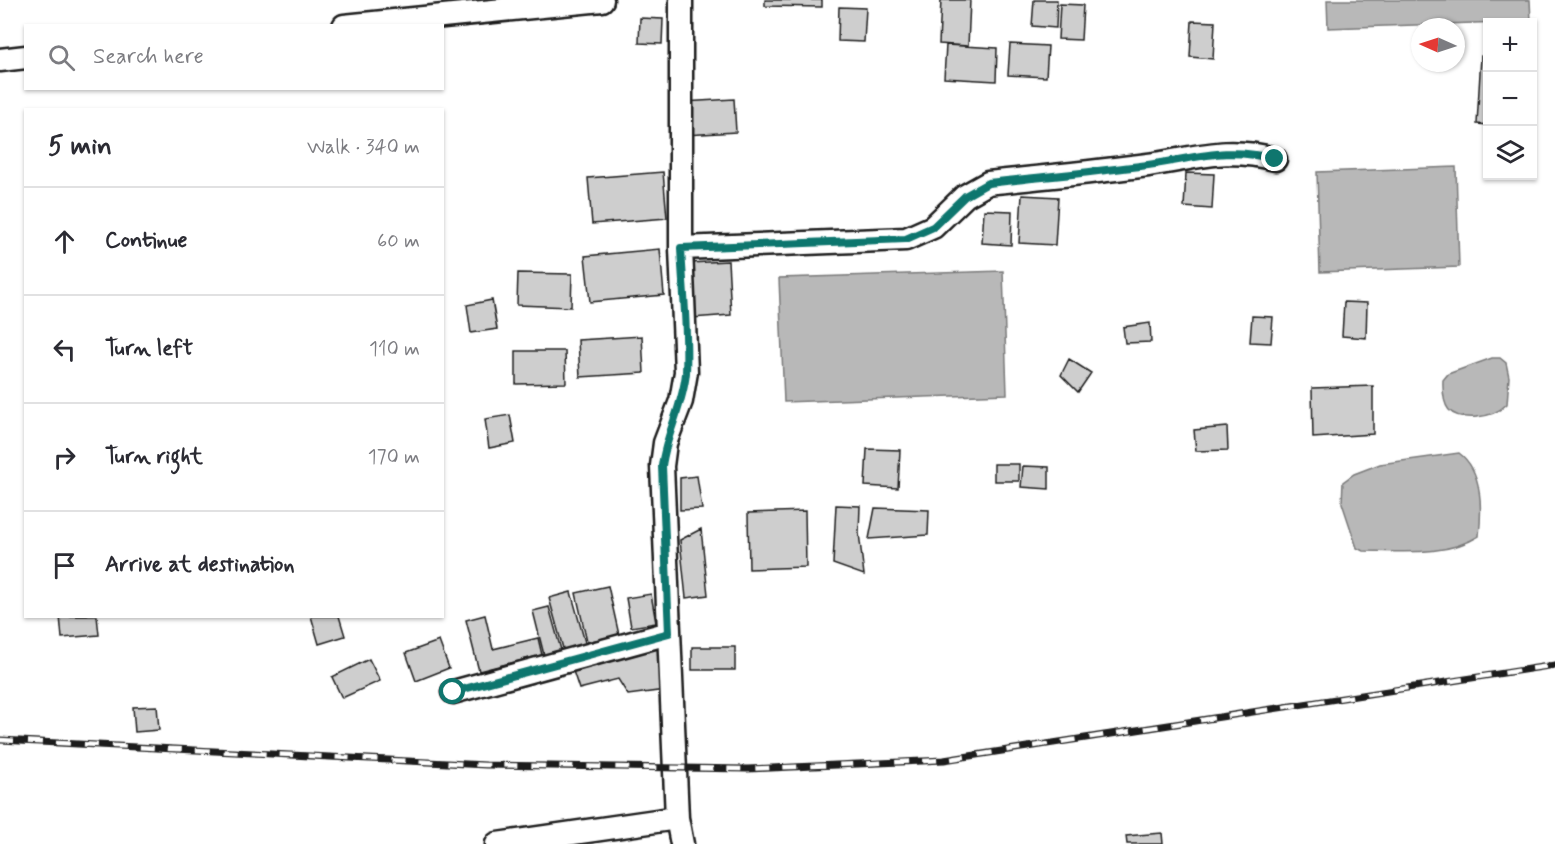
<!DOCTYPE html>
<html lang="en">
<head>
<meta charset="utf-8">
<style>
  :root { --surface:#fff; --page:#f7f7f7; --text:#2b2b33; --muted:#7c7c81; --line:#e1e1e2 }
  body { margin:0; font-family:Mynerve,sans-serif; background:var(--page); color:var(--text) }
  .controls { position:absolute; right:18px; top:18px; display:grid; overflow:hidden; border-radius:0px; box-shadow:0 2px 4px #0004 }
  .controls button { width:54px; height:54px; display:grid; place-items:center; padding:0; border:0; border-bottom:2px solid var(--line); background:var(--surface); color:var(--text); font:30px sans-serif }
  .compass { position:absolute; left:1411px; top:18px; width:54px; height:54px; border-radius:50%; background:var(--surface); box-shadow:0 2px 4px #0004; rotate:273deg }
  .stop { position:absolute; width:18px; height:18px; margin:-14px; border:4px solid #0f766e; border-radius:50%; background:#fff }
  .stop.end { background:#0f766e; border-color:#fff; box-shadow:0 2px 6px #0008 }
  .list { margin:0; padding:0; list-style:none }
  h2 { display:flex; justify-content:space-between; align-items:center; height:78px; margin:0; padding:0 24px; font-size:26px }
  h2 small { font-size:20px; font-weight:400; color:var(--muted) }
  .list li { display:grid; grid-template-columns:39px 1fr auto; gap:18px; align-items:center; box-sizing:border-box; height:108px; padding:0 24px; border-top:2px solid var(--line) }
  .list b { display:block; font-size:22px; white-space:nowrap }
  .list em { font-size:20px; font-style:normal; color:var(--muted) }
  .icon { flex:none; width:33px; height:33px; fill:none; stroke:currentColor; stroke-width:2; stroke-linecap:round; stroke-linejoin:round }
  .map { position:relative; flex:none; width:1555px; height:844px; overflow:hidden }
  .search { position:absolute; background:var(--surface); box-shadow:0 2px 4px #0004; left:24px; top:24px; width:420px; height:66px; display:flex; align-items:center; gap:15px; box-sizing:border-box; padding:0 21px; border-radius:0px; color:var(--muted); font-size:22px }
  .panel { position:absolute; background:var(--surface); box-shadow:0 2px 4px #0004; left:24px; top:108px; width:420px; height:510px; border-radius:0px }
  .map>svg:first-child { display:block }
</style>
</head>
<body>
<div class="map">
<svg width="1555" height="844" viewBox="0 0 1555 844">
  <rect width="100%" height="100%" fill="#fff"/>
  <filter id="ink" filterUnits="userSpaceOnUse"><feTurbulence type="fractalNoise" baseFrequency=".0167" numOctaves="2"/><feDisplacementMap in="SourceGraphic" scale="12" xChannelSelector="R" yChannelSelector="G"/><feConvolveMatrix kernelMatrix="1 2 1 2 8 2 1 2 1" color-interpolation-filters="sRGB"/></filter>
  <g filter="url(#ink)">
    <!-- water -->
    <path fill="#b8b8b8" stroke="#7a7a7a" stroke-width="1.5" d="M1327 0H1530L1531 21 1328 28Z
      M1456 167 1459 267 1320 272 1317 172Z
      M1003 271 1007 394 784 402 779 278Z
      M1492 358H1500L1506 363 1509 377 1507 404C1498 413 1489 416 1477 417 1448 419 1442 408 1443 380L1448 374Z
      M1459 453C1483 471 1482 508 1479 536 1446 557 1400 551 1363 551L1357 548 1342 503 1343 482 1354 474 1380 464Z"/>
    <!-- building -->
    <path fill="#cecece" stroke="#1c1c1c" stroke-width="1.5" d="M765 0H822V7L765 6Z
      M941 0H970L968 46 939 44Z
      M1034 0H1057L1056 28 1032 26Z
      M1060 4 1083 5 1081 40 1058 39Z
      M839 7 866 8 864 42 838 41Z
      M640 18 663 19 662 44 639 43Z
      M1192 21 1215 22 1213 59 1190 57Z
      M1010 44 1048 46 1046 77 1008 75Z
      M946 45 997 48 996 81 944 78Z
      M1481 56 1488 57V125L1477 124Z
      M734 99 736 132 685 135 683 102Z
      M663 172 667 218 592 224 588 178Z
      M1186 173 1214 174 1212 209 1184 207Z
      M1022 195 1058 197 1055 245 1019 243Z
      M984 210 1012 211 1011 245 982 243Z
      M660 249 664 295 590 302 585 256Z
      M728 261 731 315 692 318 689 263Z
      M518 273 572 274 571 307 517 305Z
      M492 300 497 329 471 333 467 305Z
      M1344 302 1367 303 1366 338 1342 336Z
      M1252 316 1273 317 1271 343 1250 342Z
      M1150 323 1151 342 1125 343 1123 327Z
      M642 336 644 373 580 377 578 340Z
      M516 351H565L566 383 516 384Z
      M1069 359 1091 373 1078 392 1061 375Z
      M1373 386V434L1313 438 1312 388Z
      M510 415 515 443 489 448 485 419Z
      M1227 427 1228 450 1196 451 1194 430Z
      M867 449 900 450 898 488 865 486Z
      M994 464H1019V481H994Z
      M1023 466 1049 467V489L1021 487Z
      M697 476 702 509 680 510V478Z
      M836 505 860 506 859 533 864 575 833 564Z
      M875 508 929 510 928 535 869 539Z
      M805 511 806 567 749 569 748 513Z
      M701 529 708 595 686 598 680 540Z
      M608 586 619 635 587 642 576 593Z
      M571 592 586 646 564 652 549 598Z
      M651 594 656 623 631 627 626 598Z
      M549 607 561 650 544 655 533 611Z
      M485 615 493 649 538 638 542 655 479 671 466 620Z
      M60 616H97L99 635 62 638Z
      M311 616H339L345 636 319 644Z
      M439 641 449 668 416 681 406 653Z
      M659 646 665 690 628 695 618 679 579 689 573 671Z
      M692 647H735V670H692Z
      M369 659 380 681 342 698 332 677Z
      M157 706 159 730 135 732 133 707Z
      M1162 833 1163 844H1127L1126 836Z"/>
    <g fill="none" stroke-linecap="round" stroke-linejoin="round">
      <defs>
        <path id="street" d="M681 0V248L686 372 681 401 665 443 662 466 677 818 682 844
          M344 26 602 0
          M0 60 26 57
          M681 248 906 239 933 227 965 196 988 183C1042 177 1095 172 1148 165 1198 158 1225 146 1275 159
          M453 692 669 633
          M497 844 677 818"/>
      </defs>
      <!-- street casing -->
      <use href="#street" stroke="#1c1c1c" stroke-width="27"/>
      <!-- street -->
      <use href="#street" stroke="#fff" stroke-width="22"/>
      <defs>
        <path id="rail" d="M0 740 486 765 747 769 944 760 1555 665"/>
      </defs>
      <!-- rail casing -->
      <use href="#rail" stroke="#1c1c1c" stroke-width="7"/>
      <!-- rail -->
      <use href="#rail" stroke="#fff" stroke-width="4.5" stroke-dasharray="14" stroke-linecap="butt"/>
    </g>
  </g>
  <g fill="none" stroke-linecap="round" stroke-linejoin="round" filter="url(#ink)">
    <!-- route -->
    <path stroke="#0f766e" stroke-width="8" d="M453 692 669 633 662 466C666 434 683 406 686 373 688 332 683 289 681 248L906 239 933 227 965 196 988 183C1042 177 1095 172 1148 165 1198 158 1225 146 1275 159"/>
  </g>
</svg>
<div class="controls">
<button>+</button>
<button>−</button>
<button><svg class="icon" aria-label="layers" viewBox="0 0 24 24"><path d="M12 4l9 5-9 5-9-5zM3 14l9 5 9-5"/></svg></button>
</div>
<svg class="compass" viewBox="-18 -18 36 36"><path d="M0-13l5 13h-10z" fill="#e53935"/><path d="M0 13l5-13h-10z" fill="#7c7c81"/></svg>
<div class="stop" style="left:453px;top:692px"></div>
<div class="stop end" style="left:1275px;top:159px"></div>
<div class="search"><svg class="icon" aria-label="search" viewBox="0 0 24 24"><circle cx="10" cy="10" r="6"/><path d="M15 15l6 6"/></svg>Search here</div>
<section class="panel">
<h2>5 min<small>Walk · 340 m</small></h2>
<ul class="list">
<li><svg class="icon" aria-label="ahead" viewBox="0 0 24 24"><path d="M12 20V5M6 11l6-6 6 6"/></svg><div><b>Continue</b></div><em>60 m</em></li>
<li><svg class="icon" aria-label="left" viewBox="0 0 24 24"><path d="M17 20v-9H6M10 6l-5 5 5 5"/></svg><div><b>Turn left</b></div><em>110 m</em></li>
<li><svg class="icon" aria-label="right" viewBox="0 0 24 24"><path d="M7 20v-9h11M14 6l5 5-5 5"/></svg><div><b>Turn right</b></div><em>170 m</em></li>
<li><svg class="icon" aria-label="arrive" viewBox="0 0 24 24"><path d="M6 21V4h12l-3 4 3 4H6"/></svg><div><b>Arrive at destination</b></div></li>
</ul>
</section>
</div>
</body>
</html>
